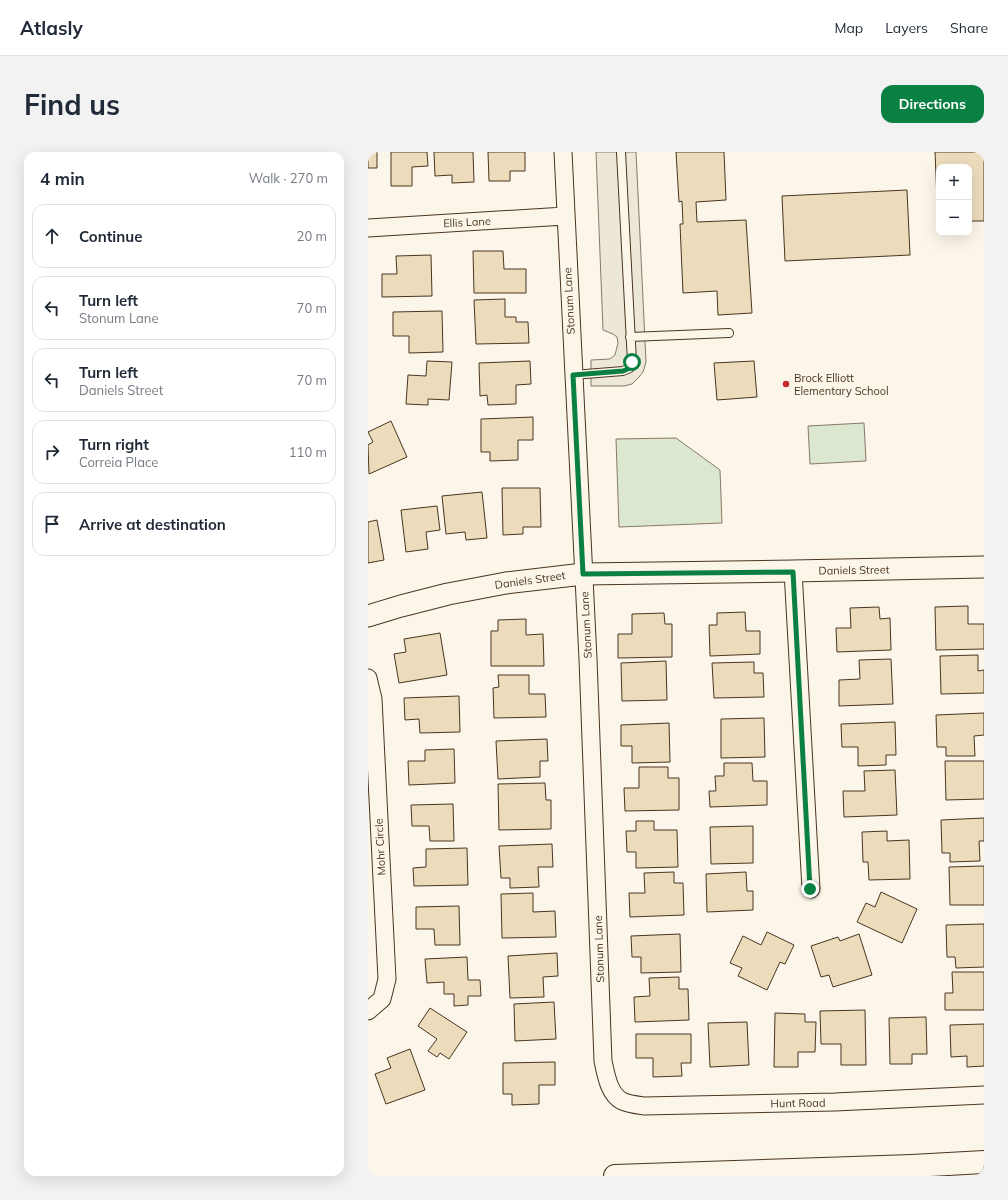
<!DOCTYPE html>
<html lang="en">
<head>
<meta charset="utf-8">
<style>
  :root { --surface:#fff; --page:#f2f2f3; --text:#1f2937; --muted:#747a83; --line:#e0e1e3; --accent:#0b8043 }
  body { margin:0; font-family:Mulish,sans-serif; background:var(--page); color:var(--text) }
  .controls { position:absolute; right:12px; top:12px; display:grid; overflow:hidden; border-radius:8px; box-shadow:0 4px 16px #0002 }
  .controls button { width:36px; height:36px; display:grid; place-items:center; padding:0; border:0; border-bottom:1px solid var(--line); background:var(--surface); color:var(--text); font:20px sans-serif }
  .stop { position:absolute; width:12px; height:12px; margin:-9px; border:3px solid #0b8043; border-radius:50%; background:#fff }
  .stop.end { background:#0b8043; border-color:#fff; box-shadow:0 1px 4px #0008 }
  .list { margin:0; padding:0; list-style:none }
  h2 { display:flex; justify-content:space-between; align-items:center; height:52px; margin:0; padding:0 16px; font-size:17px }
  h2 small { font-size:13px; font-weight:400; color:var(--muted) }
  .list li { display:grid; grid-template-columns:26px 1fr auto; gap:12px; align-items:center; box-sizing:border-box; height:64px; margin:0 8px 8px; padding:0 8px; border:1px solid var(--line); border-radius:12px }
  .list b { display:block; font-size:15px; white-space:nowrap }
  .list p { margin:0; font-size:13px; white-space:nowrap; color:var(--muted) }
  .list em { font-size:13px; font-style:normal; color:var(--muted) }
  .icon { flex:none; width:22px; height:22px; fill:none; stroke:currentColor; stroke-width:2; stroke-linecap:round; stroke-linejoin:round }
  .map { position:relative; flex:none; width:616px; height:1024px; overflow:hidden; border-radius:12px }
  header { display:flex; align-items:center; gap:24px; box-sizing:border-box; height:56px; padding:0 20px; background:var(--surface); border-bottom:1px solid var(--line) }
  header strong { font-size:19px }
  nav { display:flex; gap:22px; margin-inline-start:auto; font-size:14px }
  .intro { display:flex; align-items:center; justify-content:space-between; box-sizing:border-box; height:96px; padding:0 24px }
  h1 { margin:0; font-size:28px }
  .button { padding:10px 18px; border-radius:12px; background:var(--accent); color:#fff; font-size:14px; font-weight:700 }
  main { display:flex; gap:24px; padding:0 24px }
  aside { flex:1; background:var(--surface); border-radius:12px; box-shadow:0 4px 16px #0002 }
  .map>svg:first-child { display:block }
</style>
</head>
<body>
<header>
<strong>Atlasly</strong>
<nav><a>Map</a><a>Layers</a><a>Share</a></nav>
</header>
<div class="intro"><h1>Find us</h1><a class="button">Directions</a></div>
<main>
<aside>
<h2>4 min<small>Walk · 270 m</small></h2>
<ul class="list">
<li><svg class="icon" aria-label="ahead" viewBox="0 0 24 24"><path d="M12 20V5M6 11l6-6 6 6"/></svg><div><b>Continue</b></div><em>20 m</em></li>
<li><svg class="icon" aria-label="left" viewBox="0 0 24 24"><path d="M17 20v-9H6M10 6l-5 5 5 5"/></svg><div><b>Turn left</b><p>Stonum Lane</p></div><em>70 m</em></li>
<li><svg class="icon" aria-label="left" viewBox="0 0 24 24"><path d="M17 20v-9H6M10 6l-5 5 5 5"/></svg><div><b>Turn left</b><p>Daniels Street</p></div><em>70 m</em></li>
<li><svg class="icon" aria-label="right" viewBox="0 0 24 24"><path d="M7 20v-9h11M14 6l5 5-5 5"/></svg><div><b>Turn right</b><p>Correia Place</p></div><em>110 m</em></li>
<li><svg class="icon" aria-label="arrive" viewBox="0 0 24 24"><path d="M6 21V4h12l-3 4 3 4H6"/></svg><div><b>Arrive at destination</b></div></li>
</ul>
</aside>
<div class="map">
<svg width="616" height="1024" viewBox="0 0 616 1024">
  <rect width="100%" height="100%" fill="#fbf6e9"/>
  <!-- green -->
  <path fill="#dce7d0" stroke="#887966" d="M496 271 498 309 442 312 440 274Z
    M308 286 352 318 354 371 251 375 248 287Z"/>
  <!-- parking -->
  <path fill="#ede7d9" stroke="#887966" d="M228 0H268L278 210 275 220 271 225 264 232 256 234H223V208L242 207 247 203 250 191 249 185 245 182 235 178Z"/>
  <!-- building -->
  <path fill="#ecdcbc" stroke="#4a3520" d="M0 0H9V16H0Z
    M23 0H59L60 14 44 15V34H23Z
    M66 0H105L106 30 84 31V23L67 24Z
    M120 0H157V19H142V29H121Z
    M308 0H356L358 48 328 50 329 70 378 68 384 161 350 163 349 139 315 141 312 72H315L314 49 311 50Z
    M567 0H616V69H601V15H571V71H570Z
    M539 38 542 103 417 109 414 44Z
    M105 99H135L136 117H158V141H106Z
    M63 103 64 144 14 145V122H29L28 104Z
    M137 147V165H148V170H160L161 191 108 192 106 148Z
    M74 159 75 200 41 201V184H25V160Z
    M59 209 84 210 81 248 60 247V253L38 252 40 223 58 224Z
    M162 209 163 232 148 233V252L120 253 119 243 112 244 111 211Z
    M386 209 389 245 349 248 346 211Z
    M165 265V288H150V308L122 309V300H113V267Z
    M23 269 39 305 1 322 0 293 5 290 0 280Z
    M134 336H172L173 375H155V382L135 383Z
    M114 340 119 386 98 388 97 380 78 382 74 344Z
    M69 354 72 378 58 380 60 397 38 400 33 358Z
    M9 368 16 408 0 411V370Z
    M600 454V472H616V497L568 498 567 455Z
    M511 455 512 467 522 466 523 498 469 500 468 476H483L482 456Z
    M377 460 378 479H392V502L342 504 341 473H349V461Z
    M296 461 297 472H304V505L250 506V482H264V462Z
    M158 467V483L175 482 176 514H123V479H130V468Z
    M72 481 79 523 31 531 26 502 38 500 36 487Z
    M610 503V519L616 518V541L573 542 572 504Z
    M523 507 525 552 471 554V528L492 527 491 508Z
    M298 509 299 548 254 549 253 511Z
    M386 510V521H395L396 545 346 546 344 511Z
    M130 523H161V542H177L178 565 126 566 125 536 131 535Z
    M91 544 92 580 52 581 51 567 37 568 36 546Z
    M616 561V583L606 584 607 604H578V595H569L568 563Z
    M396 566 397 605 353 606V567Z
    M527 570 528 603H518V613L490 614V595H474L473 572Z
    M301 571 302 610 264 611V594H253V573Z
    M179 587 180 609H172V625L130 627 128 589Z
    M86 597 87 631 41 633 40 609H57V598Z
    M577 609H616V647L578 648Z
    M356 611H384L385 629H399V653L342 655 341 639H348L347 624H356Z
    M271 615H300V626H311V658L257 659 256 636H271Z
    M527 618 529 663 476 665 475 639H497L496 619Z
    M177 631 178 648H183V677L131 678 130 632Z
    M85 652 86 689H62L61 674H44L43 653Z
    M616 666V689H611L612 709 582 710V701H574L573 668Z
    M268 669H286V678H309L310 715 268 716V700H259L258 679H268Z
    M385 674V711L343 712 342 675Z
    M519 679V689L541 688 542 727 501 728 500 710H495L494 680Z
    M184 692 185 715H170L171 735 142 736V726H133L131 694Z
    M99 696 100 733 46 734 45 716 58 715V697Z
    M616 714V753H582L581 715Z
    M306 720V731H315L316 763 262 765 261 741H277L276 721Z
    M378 720 379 739H385V758L339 760 338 722Z
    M513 740 549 757 534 791 489 770 498 751 507 755Z
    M165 741V760L187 759 188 785 134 786 133 742Z
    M91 754 92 793H67L66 777H48V755Z
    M616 772V815L588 816 587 805H579L578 773Z
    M399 780 426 793 417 812 412 810 399 838 370 824 374 816 362 811 375 784 393 793Z
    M312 782 313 820 273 821V805H264L263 784Z
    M491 782 504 823 465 835 461 823 453 825 443 794 470 785 472 789Z
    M189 801 190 824 175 825 176 845 142 846 140 804Z
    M99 805 100 828H112L113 844H100V853L86 854V842H76V830L59 831 57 807Z
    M584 820H616V858H577V841H585Z
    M311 825V837H320L321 868 267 870 266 845 282 844 281 826Z
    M186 850 188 887 147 889 146 852Z
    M62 856 99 880 81 907 72 901 69 905 60 899 69 887 50 874Z
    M497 858 498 913H473V892H453L452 859Z
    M407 861 437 862V870H448L447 900H430V915H406Z
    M558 865 559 902H544V912H522L521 866Z
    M379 870 381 913 342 915 340 871Z
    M616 872V914L599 915V904L583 905 582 873Z
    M268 882H323V911H313L314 924 285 925V906H268Z
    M42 897 57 938 18 952 7 922 23 916 19 906Z
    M187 910V933H171V952L144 953V942H135V911Z"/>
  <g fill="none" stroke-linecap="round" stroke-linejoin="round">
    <defs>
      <path id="service" d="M262 185 361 181
        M205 223 255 219 262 216 264 210 253 0"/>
      <path id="minor" d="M195 0 220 507 235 909C238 923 241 942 254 949 260 952 269 953 276 954L467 950 616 943
        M0 76 197 64
        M425 419 443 737
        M0 526 5 547 19 827 14 847 0 859"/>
      <path id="tertiary" d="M0 464 33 454 80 442 138 431 215 422 425 419 616 415"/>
      <path id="motorway" d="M247 1024 544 1014 616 1010"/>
    </defs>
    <!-- service casing -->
    <use href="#service" stroke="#4a3520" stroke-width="10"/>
    <!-- minor casing -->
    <use href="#minor" stroke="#4a3520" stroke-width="19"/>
    <!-- tertiary casing -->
    <use href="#tertiary" stroke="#4a3520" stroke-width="23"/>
    <!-- motorway casing -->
    <use href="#motorway" stroke="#4a3520" stroke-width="24"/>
    <!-- service -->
    <use href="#service" stroke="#fbf6e9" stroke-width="8"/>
    <!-- minor -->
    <use href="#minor" stroke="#fbf6e9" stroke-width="17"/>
    <!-- tertiary -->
    <use href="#tertiary" stroke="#fbf6e9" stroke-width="21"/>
    <!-- motorway -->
    <use href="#motorway" stroke="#fbf6e9" stroke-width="22"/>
  </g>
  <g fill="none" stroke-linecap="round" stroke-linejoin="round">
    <!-- route -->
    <path stroke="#0b8043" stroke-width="5" d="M264 210 262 216 255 219 205 223 215 422 425 420 442 737"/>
  </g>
  <!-- markers -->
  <circle fill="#c62828" stroke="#fbf6e9" stroke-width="1.5" cx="418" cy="232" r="4"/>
  <g text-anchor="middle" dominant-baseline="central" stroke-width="3" stroke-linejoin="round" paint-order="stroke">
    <!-- street labels -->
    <g font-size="11" fill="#4a3520" stroke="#fbf6e9">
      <text transform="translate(99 70) rotate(-3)">Ellis Lane</text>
      <text transform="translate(201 149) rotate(-93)">Stonum Lane</text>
      <text transform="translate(486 418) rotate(-1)">Daniels Street</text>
      <text transform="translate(162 428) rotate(-8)">Daniels Street</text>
      <text transform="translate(218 473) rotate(-93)">Stonum Lane</text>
      <text transform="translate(12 695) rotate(-93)">Mohr Circle</text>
      <text transform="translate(231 797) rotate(-92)">Stonum Lane</text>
      <text transform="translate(430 951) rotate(-1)">Hunt Road</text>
    </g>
    <!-- poi labels -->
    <g font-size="11" fill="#4a3520" stroke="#fbf6e9" text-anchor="start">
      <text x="426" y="226">Brock Elliott<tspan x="426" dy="13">Elementary School</tspan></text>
    </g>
  </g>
</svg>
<div class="controls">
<button>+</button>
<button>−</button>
</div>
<div class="stop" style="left:264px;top:210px"></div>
<div class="stop end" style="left:442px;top:737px"></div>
</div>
</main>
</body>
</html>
